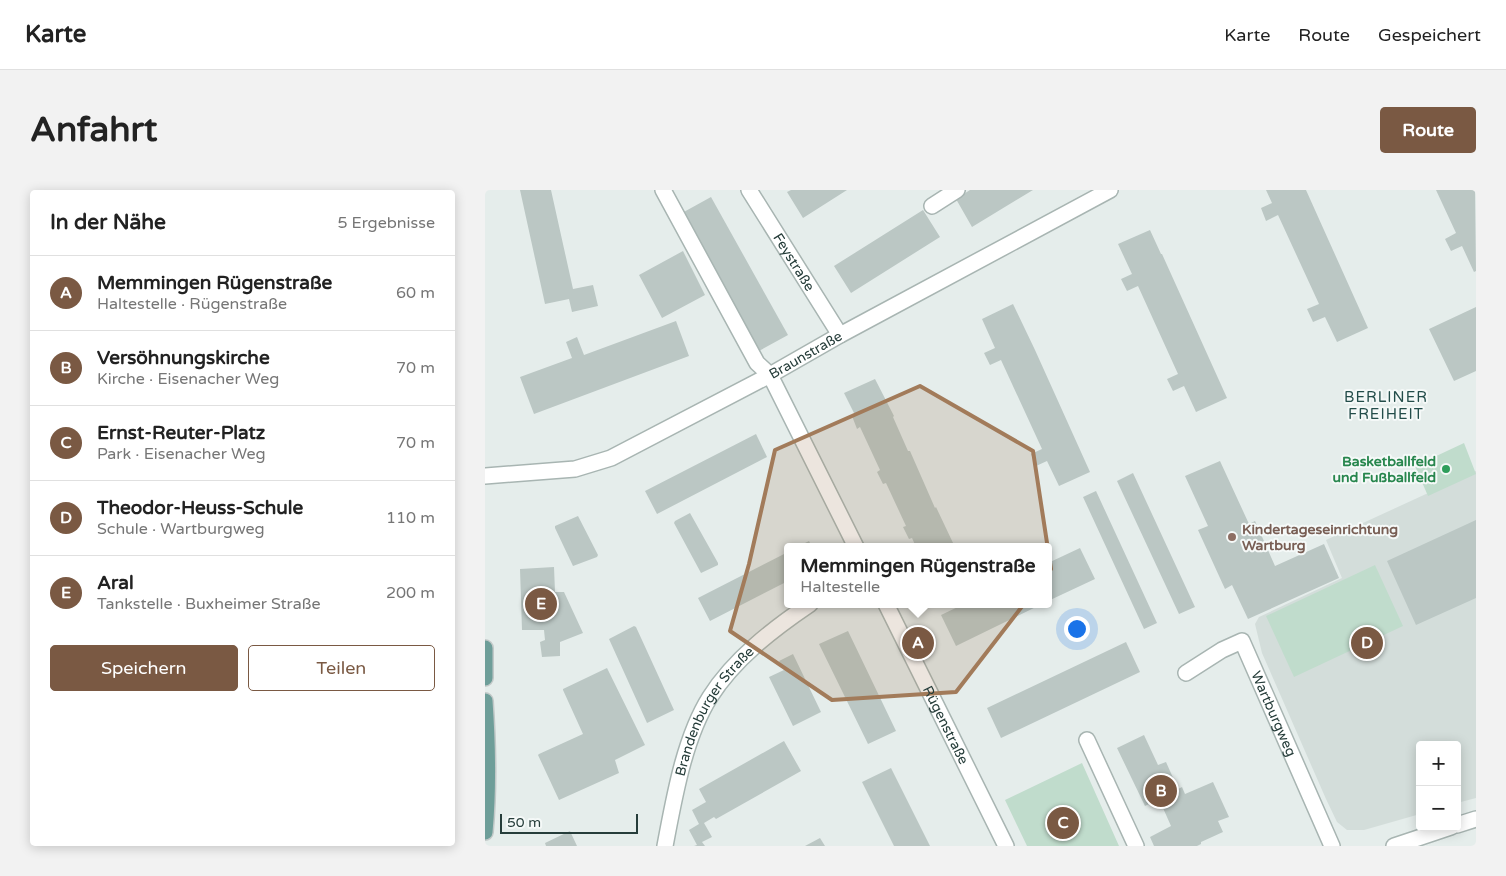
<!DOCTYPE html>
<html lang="de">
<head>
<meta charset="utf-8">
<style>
  :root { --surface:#fff; --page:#f2f2f2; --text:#222; --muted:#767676; --line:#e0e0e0; --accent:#7a5943 }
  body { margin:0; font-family:"Varela Round",sans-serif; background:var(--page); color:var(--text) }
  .controls { position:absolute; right:15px; bottom:15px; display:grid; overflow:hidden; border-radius:5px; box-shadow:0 2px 12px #0003 }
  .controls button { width:45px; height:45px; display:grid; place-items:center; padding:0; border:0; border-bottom:1px solid var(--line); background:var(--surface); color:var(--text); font:25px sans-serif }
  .scale { position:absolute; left:15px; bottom:12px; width:138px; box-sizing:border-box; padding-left:5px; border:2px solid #263d3a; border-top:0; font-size:14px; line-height:18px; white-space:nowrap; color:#263d3a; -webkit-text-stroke:4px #f5f9f8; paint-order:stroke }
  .you { position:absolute; left:591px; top:438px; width:18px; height:18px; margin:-12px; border:4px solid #fff; border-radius:50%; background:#1a73e8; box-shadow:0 0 0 8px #1a73e833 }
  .badge { display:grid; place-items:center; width:32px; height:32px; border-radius:50%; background:var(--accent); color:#fff; font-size:16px; font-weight:700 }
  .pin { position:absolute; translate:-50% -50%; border:2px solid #fff; box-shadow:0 1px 5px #0006 }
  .popup { position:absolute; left:299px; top:353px; width:268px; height:65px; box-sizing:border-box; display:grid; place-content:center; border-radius:5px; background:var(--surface); filter:drop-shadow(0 1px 4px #0005); font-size:16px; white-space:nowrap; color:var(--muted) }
  .popup b { font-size:19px; color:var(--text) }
  .popup::after { content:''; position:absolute; left:50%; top:100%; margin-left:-10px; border:10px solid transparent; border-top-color:var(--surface) }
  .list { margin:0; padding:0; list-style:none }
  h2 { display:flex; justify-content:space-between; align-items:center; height:65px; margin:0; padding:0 20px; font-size:21px }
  h2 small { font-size:16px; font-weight:400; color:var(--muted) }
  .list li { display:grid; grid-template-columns:32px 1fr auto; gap:15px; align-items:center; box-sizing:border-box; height:75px; padding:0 20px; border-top:1px solid var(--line) }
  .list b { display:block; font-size:19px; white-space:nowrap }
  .list p { margin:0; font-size:16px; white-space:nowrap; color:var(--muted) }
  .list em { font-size:16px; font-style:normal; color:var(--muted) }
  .actions { display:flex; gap:10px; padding:15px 20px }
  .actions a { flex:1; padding:11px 0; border:1px solid var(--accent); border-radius:5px; text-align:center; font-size:18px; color:var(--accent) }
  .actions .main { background:var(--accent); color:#fff }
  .map { position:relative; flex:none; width:991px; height:656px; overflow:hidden; border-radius:5px }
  header { display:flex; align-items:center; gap:30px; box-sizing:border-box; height:70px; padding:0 25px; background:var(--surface); border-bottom:1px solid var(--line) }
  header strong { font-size:24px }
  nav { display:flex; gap:28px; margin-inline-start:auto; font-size:18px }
  .intro { display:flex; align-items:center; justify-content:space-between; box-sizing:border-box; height:120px; padding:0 30px }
  h1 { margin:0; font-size:35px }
  .button { padding:12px 22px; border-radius:5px; background:var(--accent); color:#fff; font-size:18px; font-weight:700 }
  main { display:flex; gap:30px; padding:0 30px }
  aside { flex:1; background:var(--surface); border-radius:5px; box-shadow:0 2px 12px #0003 }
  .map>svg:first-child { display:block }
</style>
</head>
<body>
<header>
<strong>Karte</strong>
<nav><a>Karte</a><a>Route</a><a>Gespeichert</a></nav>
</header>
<div class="intro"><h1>Anfahrt</h1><a class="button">Route</a></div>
<main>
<aside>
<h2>In der Nähe<small>5 Ergebnisse</small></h2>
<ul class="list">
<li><span class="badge">A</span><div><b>Memmingen Rügenstraße</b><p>Haltestelle · Rügenstraße</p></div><em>60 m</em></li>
<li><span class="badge">B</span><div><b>Versöhnungskirche</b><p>Kirche · Eisenacher Weg</p></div><em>70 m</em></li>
<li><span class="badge">C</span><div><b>Ernst-Reuter-Platz</b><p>Park · Eisenacher Weg</p></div><em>70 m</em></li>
<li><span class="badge">D</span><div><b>Theodor-Heuss-Schule</b><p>Schule · Wartburgweg</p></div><em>110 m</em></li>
<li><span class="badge">E</span><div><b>Aral</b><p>Tankstelle · Buxheimer Straße</p></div><em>200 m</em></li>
</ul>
<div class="actions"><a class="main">Speichern</a><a>Teilen</a></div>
</aside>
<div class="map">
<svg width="991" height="656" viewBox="0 0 991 656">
  <rect width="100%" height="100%" fill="#e5edeb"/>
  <!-- built -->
  <path fill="#d3ddda" d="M991 281V608L972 613V555H935V624L879 640H862L852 632 841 609 777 463 770 434 774 427 857 388 841 350Z"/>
  <!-- green -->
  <path fill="#c0dccc" d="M979 253 991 284 943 306 930 276Z
    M890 375 918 436 809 487 781 426Z
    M597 573 634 656H542L520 610Z"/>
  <!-- building -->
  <path fill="#bbc7c4" d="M35 0H66L88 99 108 95 113 116 87 122 84 109 60 114Z
    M306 0H362L318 28 302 2Z
    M485 0H548L487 37 471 9Z
    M781 0H821L883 138 852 152 840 127 828 132 822 119 834 114 793 25 781 31 776 18 787 13Z
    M951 0H990L991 81 989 82 977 56 966 61 960 49 971 43Z
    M226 7 303 145 274 161 197 23Z
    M438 20 455 47 366 103 349 76Z
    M665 40 676 64H677L742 208 711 222 699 196 688 201 682 189 693 184 653 96 642 101 636 89 647 84 633 54Z
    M198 61 220 105 177 128 154 85Z
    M528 114 550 160 605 282 574 296 562 271 551 276 546 264 557 259 516 170 505 175 499 163 510 158 497 129Z
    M991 117V181L969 191 944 139Z
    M191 131 204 166 49 224 35 187 87 168 81 152 92 147 99 165Z
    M390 189 409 226 408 227 423 261H425L450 318 451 317 469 355 465 357H431L427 348 424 349 418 337 421 336 401 293 398 294 392 282 395 280 375 237 372 239 367 226 370 225 359 203Z
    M271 244 282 267 172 324 160 301Z
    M735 271 764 334 770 331 790 376 839 354 854 388 763 429 747 395 740 399 713 340 723 336 700 286Z
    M648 283 710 417 694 424 632 291Z
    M611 301 672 433 659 439 598 307Z
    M205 323 233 373V375L216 383 189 333 190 331Z
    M93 326 113 365 112 367 88 376 70 338V336Z
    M991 330V408L931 435 902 371Z
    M324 351 327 357H312Z
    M595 358 610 389 563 411V373Z
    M303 362V391L225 431 213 408Z
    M69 377 70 402H79L98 443 75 452V466L57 467 55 452 60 450 59 440H37L35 379Z
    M479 414H557L471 456 456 425Z
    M149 436 151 437 189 520 162 533 124 449Z
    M363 441 411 541 383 554 334 454Z
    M641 452 655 482 516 548 502 518Z
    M308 464 336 522 308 536 284 487 299 480 294 471Z
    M122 478 160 555 130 570 134 583 74 610 53 565 54 564 98 544 78 500V499Z
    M659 545 673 575 681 572 693 599 697 597 700 604 728 592 744 627 733 631 738 642 716 652V654L712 656H669L665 647 686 636 674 609 660 616 632 558Z
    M299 551 316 581 231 629 229 627 219 633 227 647 217 652 220 656H209L212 655 204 640 214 634 207 620 221 612 214 599Z
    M406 578 445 656H409L377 592Z
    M85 641 92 656H61L60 653Z
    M335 648 340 656H320Z"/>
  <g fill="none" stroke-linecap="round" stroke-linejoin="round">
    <defs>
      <g id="minor">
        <path d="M178 0 272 173 285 185 371 357"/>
        <path id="s1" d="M264 0 355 145"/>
        <path d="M447 16 472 0"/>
        <path id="s2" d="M0 286 90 279 126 268 285 185 355 145 625 0"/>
        <path id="s3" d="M401 414 521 656"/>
        <path id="s4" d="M701 483 737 460 757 451 847 656"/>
        <path d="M602 550 651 656"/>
        <path d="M972 635 991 629"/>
        <path id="s5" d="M180 656C189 609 199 548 225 507 249 469 288 439 325 414"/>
        <path d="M909 656 966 637"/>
      </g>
      <path id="major" d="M0 458V488
        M0 511C3 555 4 598 0 642"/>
    </defs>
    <!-- minor casing -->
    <use href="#minor" stroke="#a8b5b2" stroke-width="18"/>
    <!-- major casing -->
    <use href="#major" stroke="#c2c9c8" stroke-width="18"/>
    <!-- minor -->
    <use href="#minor" stroke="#fff" stroke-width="15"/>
    <!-- major -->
    <use href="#major" stroke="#6e9e99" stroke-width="15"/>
  </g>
  <!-- marked area -->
  <path fill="#a27b5a" fill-opacity="0.2" stroke="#a27b5a" stroke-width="4" stroke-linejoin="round" d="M435 196 548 261 566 379 471 502 347 510 245 441 264 374 290 260Z"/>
  <!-- markers -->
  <circle fill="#2e9e5b" stroke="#f5f9f8" stroke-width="2" cx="961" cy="279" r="5"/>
  <circle fill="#8d6e63" stroke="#f5f9f8" stroke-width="2" cx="747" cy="347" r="5"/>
  <g text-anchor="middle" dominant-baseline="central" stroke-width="4" stroke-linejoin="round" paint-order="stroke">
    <!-- street labels -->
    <g font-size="14" fill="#263d3a" stroke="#f5f9f8">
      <text stroke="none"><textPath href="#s1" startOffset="85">Feystraße</textPath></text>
      <text stroke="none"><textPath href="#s2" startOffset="348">Braunstraße</textPath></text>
      <text stroke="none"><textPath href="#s5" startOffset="146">Brandenburger Straße</textPath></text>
      <text stroke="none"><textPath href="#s4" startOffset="144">Wartburgweg</textPath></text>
      <text stroke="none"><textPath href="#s3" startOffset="135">Rügenstraße</textPath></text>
    </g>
    <!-- leisure labels -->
    <g font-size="14" font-weight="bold" fill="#27864d" stroke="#f5f9f8" text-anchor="end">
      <text x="951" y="271">Basketballfeld<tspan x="951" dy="16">und Fußballfeld</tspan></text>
    </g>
    <!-- education labels -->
    <g font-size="14" font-weight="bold" fill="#785e54" stroke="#f5f9f8" text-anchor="start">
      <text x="757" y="339">Kindertageseinrichtung<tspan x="757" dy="16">Wartburg</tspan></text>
    </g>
    <!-- neighbourhood labels -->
    <g font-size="15" letter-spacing="1" fill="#234d4a" stroke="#f5f9f8">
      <text x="901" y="207">BERLINER<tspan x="901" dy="17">FREIHEIT</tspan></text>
    </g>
  </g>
</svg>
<div class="controls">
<button>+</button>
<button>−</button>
</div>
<div class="scale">50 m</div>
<div class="you"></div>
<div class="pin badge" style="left:433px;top:453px">A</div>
<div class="popup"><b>Memmingen Rügenstraße</b>Haltestelle</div>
<div class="pin badge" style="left:676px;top:601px">B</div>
<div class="pin badge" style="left:578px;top:633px">C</div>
<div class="pin badge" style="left:882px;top:453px">D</div>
<div class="pin badge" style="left:56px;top:414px">E</div>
</div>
</main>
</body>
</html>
